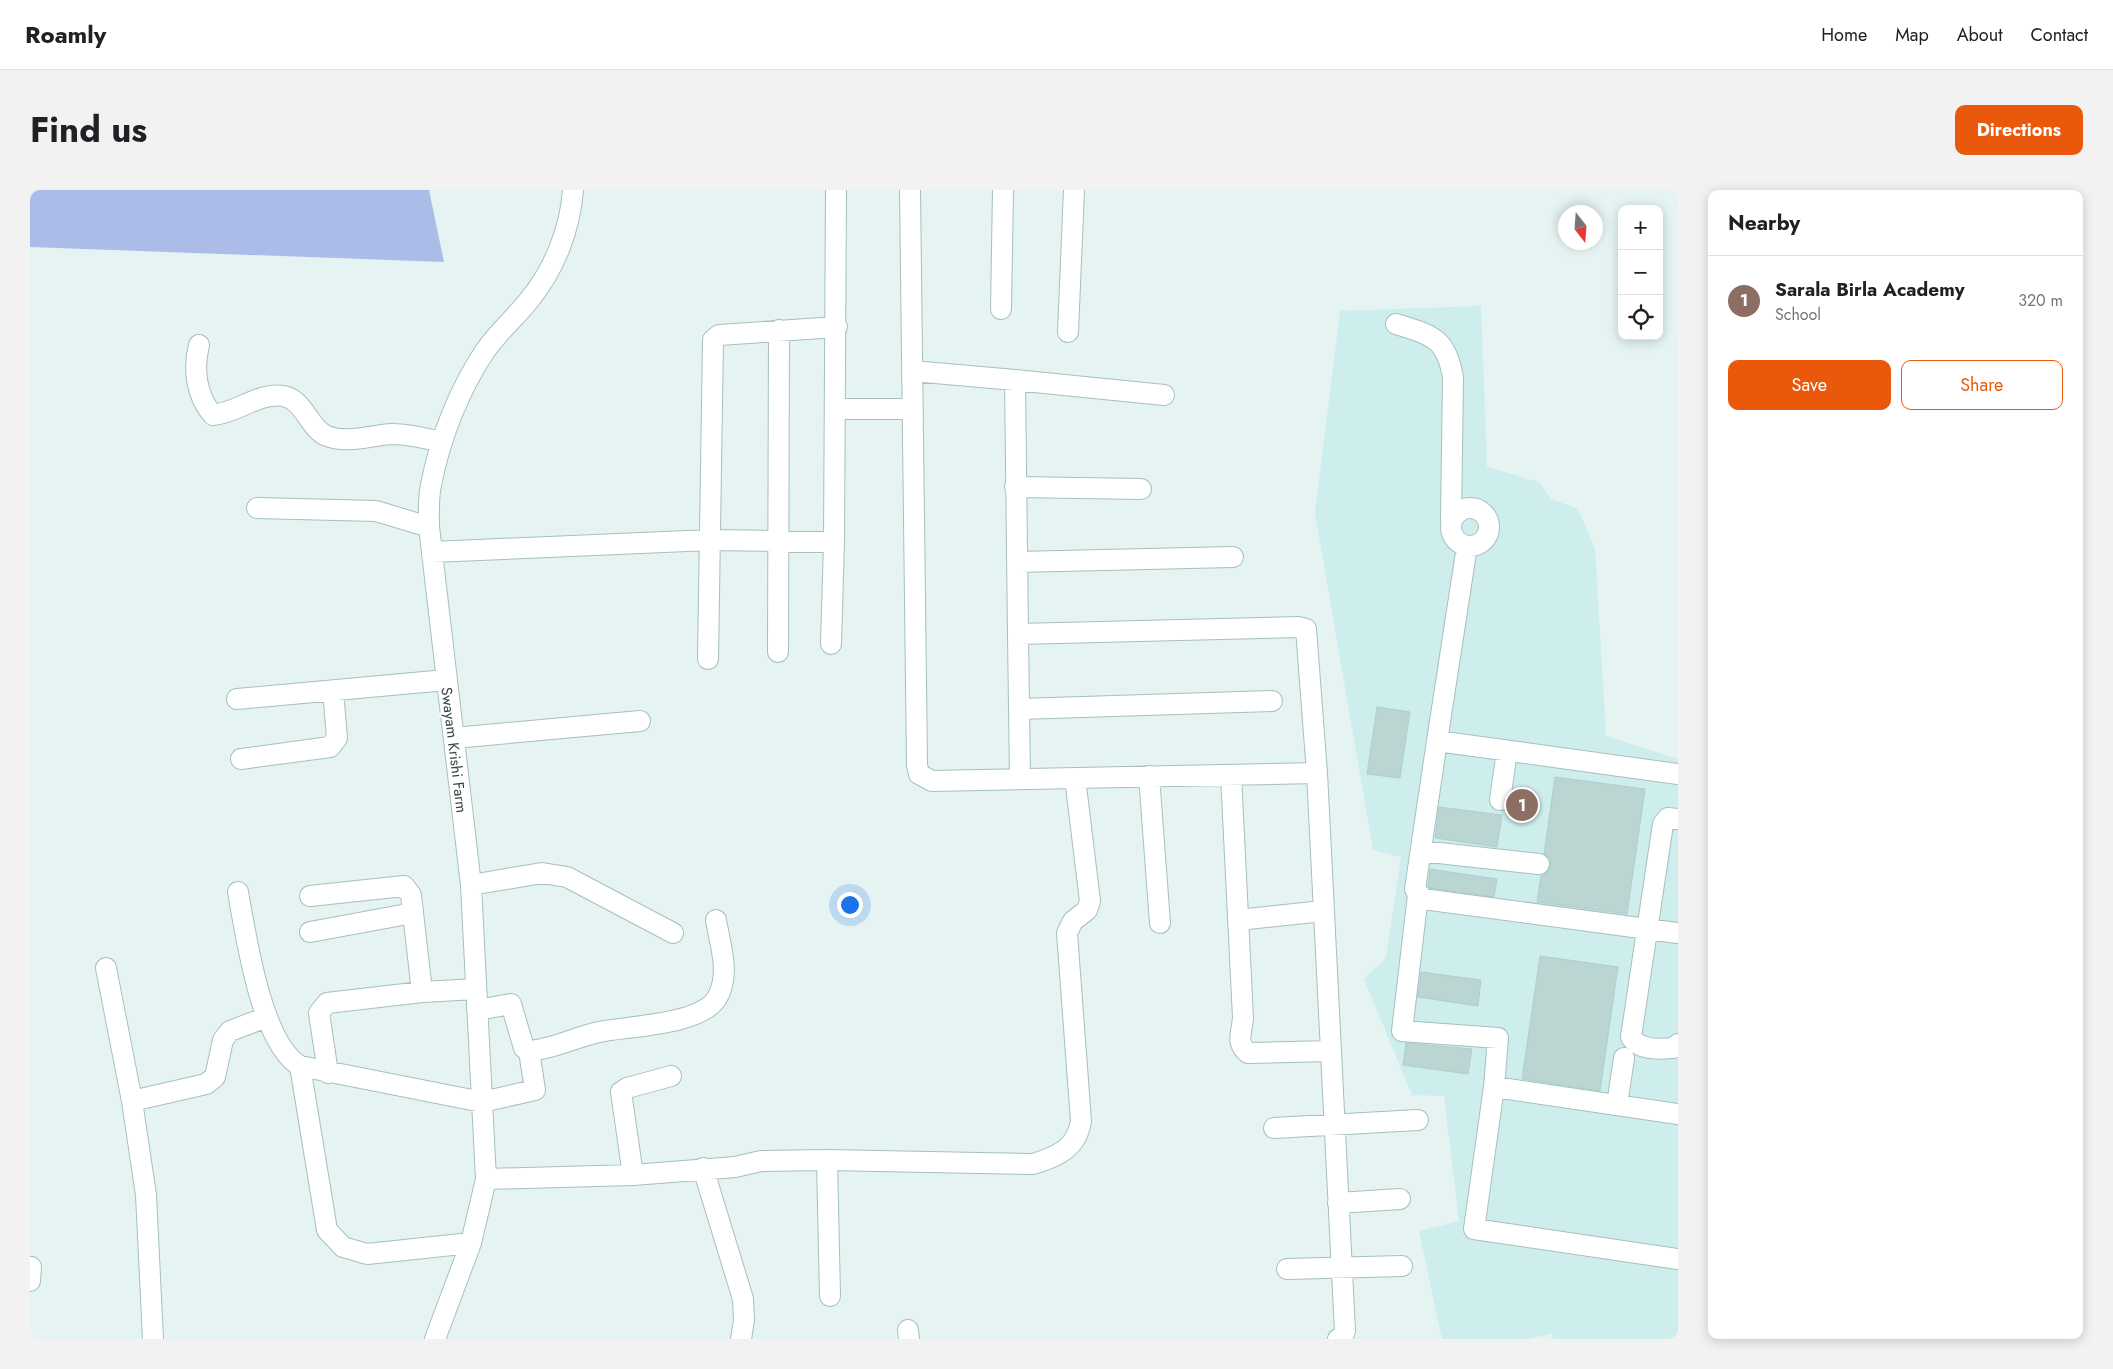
<!DOCTYPE html>
<html lang="en">
<head>
<meta charset="utf-8">
<style>
  :root { --surface:#fff; --page:#f2f2f2; --text:#202124; --muted:#757577; --line:#e0e0e0; --accent:#ea580c }
  body { margin:0; font-family:Jost,sans-serif; background:var(--page); color:var(--text) }
  .controls { position:absolute; right:15px; top:15px; display:grid; overflow:hidden; border-radius:10px; box-shadow:0 2px 12px #0003 }
  .controls button { width:45px; height:45px; display:grid; place-items:center; padding:0; border:0; border-bottom:1px solid var(--line); background:var(--surface); color:var(--text); font:25px sans-serif }
  .compass { position:absolute; left:1528px; top:15px; width:45px; height:45px; border-radius:50%; background:var(--surface); box-shadow:0 2px 12px #0003; rotate:163deg }
  .you { position:absolute; left:819px; top:714px; width:18px; height:18px; margin:-12px; border:4px solid #fff; border-radius:50%; background:#1a73e8; box-shadow:0 0 0 8px #1a73e833 }
  .badge { display:grid; place-items:center; width:32px; height:32px; border-radius:50%; background:var(--accent); color:#fff; font-size:16px; font-weight:700 }
  .pin { position:absolute; translate:-50% -50%; border:2px solid #fff; box-shadow:0 1px 5px #0006 }
  .list { margin:0; padding:0; list-style:none }
  h2 { display:flex; justify-content:space-between; align-items:center; height:65px; margin:0; padding:0 20px; font-size:21px }
  h2 small { font-size:16px; font-weight:400; color:var(--muted) }
  .list li { display:grid; grid-template-columns:32px 1fr auto; gap:15px; align-items:center; box-sizing:border-box; height:90px; padding:0 20px; border-top:1px solid var(--line) }
  .list b { display:block; font-size:19px; white-space:nowrap }
  .list p { margin:0; font-size:16px; white-space:nowrap; color:var(--muted) }
  .list em { font-size:16px; font-style:normal; color:var(--muted) }
  .actions { display:flex; gap:10px; padding:15px 20px }
  .actions a { flex:1; padding:11px 0; border:1px solid var(--accent); border-radius:10px; text-align:center; font-size:18px; color:var(--accent) }
  .actions .main { background:var(--accent); color:#fff }
  .icon { flex:none; width:28px; height:28px; fill:none; stroke:currentColor; stroke-width:2; stroke-linecap:round; stroke-linejoin:round }
  .map { position:relative; flex:none; width:1648px; height:1149px; overflow:hidden; border-radius:10px }
  header { display:flex; align-items:center; gap:30px; box-sizing:border-box; height:70px; padding:0 25px; background:var(--surface); border-bottom:1px solid var(--line) }
  header strong { font-size:24px }
  nav { display:flex; gap:28px; margin-inline-start:auto; font-size:18px }
  .intro { display:flex; align-items:center; justify-content:space-between; box-sizing:border-box; height:120px; padding:0 30px }
  h1 { margin:0; font-size:35px }
  .button { padding:12px 22px; border-radius:10px; background:var(--accent); color:#fff; font-size:18px; font-weight:700 }
  main { display:flex; gap:30px; padding:0 30px }
  aside { flex:1; background:var(--surface); border-radius:10px; box-shadow:0 2px 12px #0003 }
  .map>svg:first-child { display:block }
</style>
</head>
<body>
<header>
<strong>Roamly</strong>
<nav><a>Home</a><a>Map</a><a>About</a><a>Contact</a></nav>
</header>
<div class="intro"><h1>Find us</h1><a class="button">Directions</a></div>
<main>
<div class="map">
<svg width="1648" height="1149" viewBox="0 0 1648 1149">
  <rect width="100%" height="100%" fill="#e5f3f3"/>
  <!-- education -->
  <path fill="#ceeded" d="M1451 116 1457 277 1509 292 1521 309 1548 319 1565 359 1576 546 1648 569V1149H1523L1522 1143 1499 1149H1412L1389 1041 1429 1031 1414 906 1382 905 1334 789 1356 768 1371 667 1343 660 1285 323 1310 121Z"/>
  <!-- green -->
  <path fill="#acbce9" d="M0 0H399L414 72 0 57Z"/>
  <!-- building -->
  <path fill="#bad5d2" stroke="#add0cd" d="M1347 517 1380 522 1370 588 1337 584Z
    M1525 587 1615 599 1597 724 1507 712 1511 685 1518 681 1521 676 1520 669 1514 664Z
    M1409 617 1472 625 1467 657 1405 648Z
    M1400 679 1467 689 1464 707 1399 698 1398 696Z
    M1510 766 1588 777 1570 901 1492 889Z
    M1391 782 1451 790 1448 816 1388 807Z
    M1376 853 1442 859 1438 884 1373 875Z"/>
  <g fill="none" stroke-linecap="round" stroke-linejoin="round">
    <defs>
      <path id="minor" d="M880 0 887 575 889 584 902 591 1287 583 1315 1141 1313 1146 1308 1149
        M971 119 973 0
        M1366 134C1401 145 1416 147 1423 187L1421 330
        M1038 142 1044 0
        M169 155C163 179 166 206 183 225 207 223 229 202 253 206 274 209 279 239 297 246 318 254 341 245 362 244 378 244 395 248 411 252
        M882 181 985 190 988 444 1269 437 1276 439 1287 583
        M985 190 1134 205
        M805 219H883
        M985 297 1111 299
        M227 318 346 321 399 337
        M1421 337a19 19 0 1 1 38 0a19 19 0 1 1-38 0Z
        M402 362 680 350 804 352 806 0
        M987 372 1203 367
        M988 444 990 589
        M801 454 804 352
        M748 462 749 140
        M678 469 683 150 689 145 807 137
        M207 509 416 490
        M989 519 1242 511
        M424 548 610 531
        M1407 551 1437 356
        M211 569 300 557 307 548 303 501
        M1648 584 1407 551 1385 699 1393 709 1648 743
        M1201 585 1213 828C1212 843 1205 852 1218 863L1300 861
        M1119 586 1130 733
        M1470 610 1477 561
        M1648 629 1638 628 1633 634 1601 847C1610 861 1629 859 1643 858L1648 854
        M1391 661 1509 674
        M441 695 512 683 537 687 643 743
        M208 702C216 746 231 853 270 876L452 912 505 900 499 861
        M1388 705 1372 841 1468 848 1464 897 1444 1039 1648 1069
        M280 706 374 696 381 705 392 802
        M1208 730 1293 721
        M280 742 383 723
        M76 778 102 911
        M447 820 481 814 494 858 499 861C523 859 546 847 569 842 598 836 671 835 687 808 701 784 690 755 686 730
        M270 876 297 1040 313 1057 337 1064 441 1053
        M298 883 289 823 297 813 392 802 446 799
        M1464 897 1648 924
        M1587 915 1594 868
        M1244 938 1388 930
        M797 970 800 1106
        M673 978 713 1109 714 1130 711 1149
        M603 985 591 902 597 898 641 886
        M456 989 603 985 705 977 731 971 797 970 1003 974C1027 967 1047 958 1051 931L1037 743 1043 731 1057 720 1060 711 1045 588
        M1308 1013 1370 1009
        M1257 1079 1372 1076
        M0 1091 1 1077
        M878 1140 879 1149
        M123 1149 116 1005 102 911 176 894 185 887 193 850 200 841 237 827
        M405 1149 441 1053 456 989 441 695 399 337C399 323 398 308 401 295 410 248 429 200 455 161 468 142 486 127 500 109 525 78 540 39 543 0"/>
    </defs>
    <!-- minor casing -->
    <use href="#minor" stroke="#a7bfbe" stroke-width="22"/>
    <!-- minor -->
    <use href="#minor" stroke="#fff" stroke-width="20"/>
  </g>
  <g text-anchor="middle" dominant-baseline="central" stroke-width="4" stroke-linejoin="round" paint-order="stroke">
    <!-- street labels -->
    <g font-size="15" fill="#344644" stroke="#fff">
      <text transform="translate(424 560) rotate(83)">Swayam Krishi Farm</text>
    </g>
  </g>
</svg>
<div class="controls">
<button>+</button>
<button>−</button>
<button><svg class="icon" aria-label="locate" viewBox="0 0 24 24"><circle cx="12" cy="12" r="6"/><path d="M12 2v4M12 18v4M2 12h4M18 12h4"/></svg></button>
</div>
<svg class="compass" viewBox="-18 -18 36 36"><path d="M0-13l5 13h-10z" fill="#e53935"/><path d="M0 13l5-13h-10z" fill="#757577"/></svg>
<div class="you"></div>
<div class="pin badge" style="left:1492px;top:615px;background:#8d6e63">1</div>
</div>
<aside>
<h2>Nearby<small></small></h2>
<ul class="list">
<li><span class="badge" style="background:#8d6e63">1</span><div><b>Sarala Birla Academy</b><p>School</p></div><em>320 m</em></li>
</ul>
<div class="actions"><a class="main">Save</a><a>Share</a></div>
</aside>
</main>
</body>
</html>
